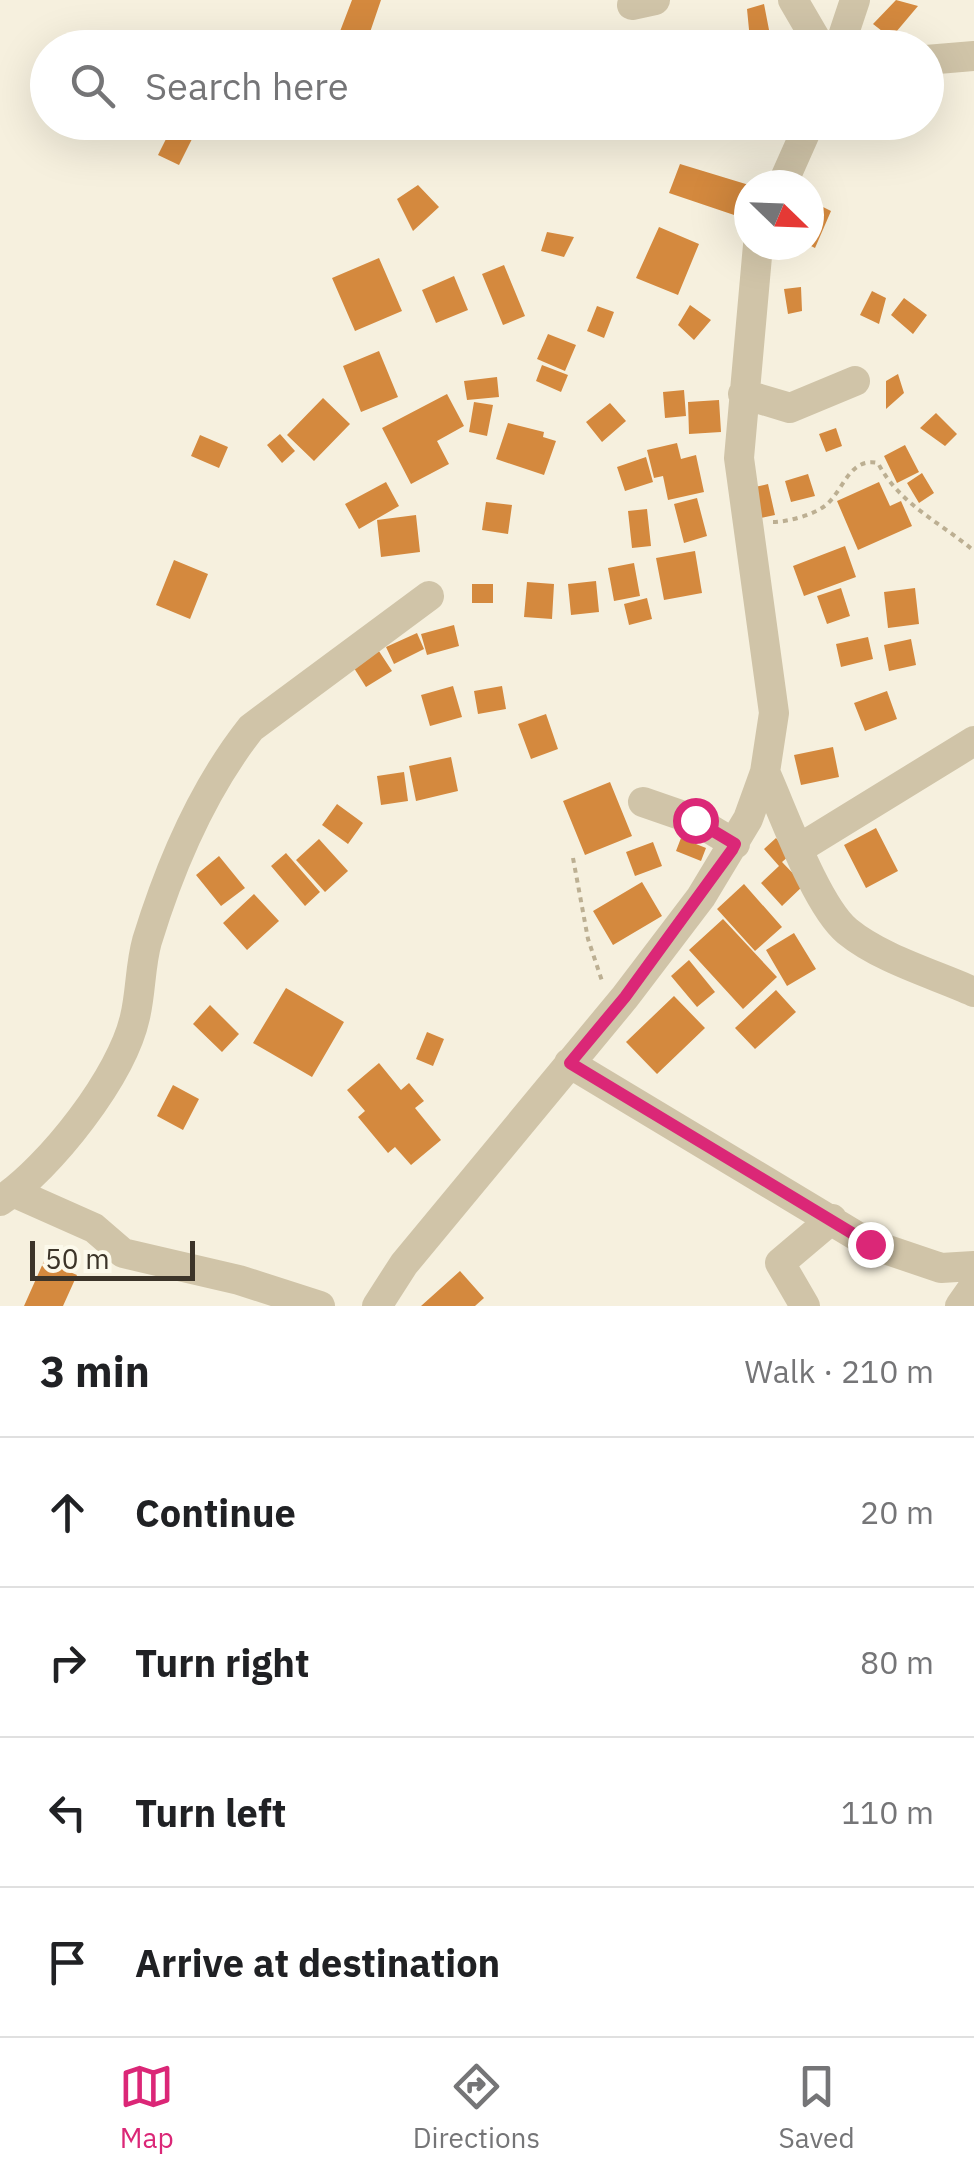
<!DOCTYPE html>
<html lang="en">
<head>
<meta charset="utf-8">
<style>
  :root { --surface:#fff; --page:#f6f6f6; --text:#202124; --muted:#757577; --line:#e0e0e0; --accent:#db2777 }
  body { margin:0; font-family:"IBM Plex Sans",sans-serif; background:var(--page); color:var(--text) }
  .compass { position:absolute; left:734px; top:170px; width:90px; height:90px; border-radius:50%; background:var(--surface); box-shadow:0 10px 40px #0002; rotate:113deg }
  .scale { position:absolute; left:30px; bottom:25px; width:165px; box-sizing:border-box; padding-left:10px; border:5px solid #3c3429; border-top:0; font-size:28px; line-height:35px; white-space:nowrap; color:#3c3429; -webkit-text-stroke:8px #fcf9eb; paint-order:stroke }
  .stop { position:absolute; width:30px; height:30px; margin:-22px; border:8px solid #db2777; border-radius:50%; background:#fff }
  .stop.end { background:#db2777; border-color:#fff; box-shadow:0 2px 10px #0008 }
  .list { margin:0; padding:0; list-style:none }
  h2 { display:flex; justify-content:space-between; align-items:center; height:130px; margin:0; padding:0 40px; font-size:42px }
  h2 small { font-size:32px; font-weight:400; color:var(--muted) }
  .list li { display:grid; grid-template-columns:65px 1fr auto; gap:30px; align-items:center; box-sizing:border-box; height:150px; padding:0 40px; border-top:2px solid var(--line) }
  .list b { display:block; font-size:38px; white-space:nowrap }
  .list em { font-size:32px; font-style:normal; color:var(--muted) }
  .icon { flex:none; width:55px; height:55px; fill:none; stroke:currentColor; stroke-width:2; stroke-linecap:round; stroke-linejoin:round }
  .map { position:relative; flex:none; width:974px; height:1306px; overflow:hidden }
  .search { position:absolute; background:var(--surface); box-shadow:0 10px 40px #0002; left:30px; right:30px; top:30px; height:110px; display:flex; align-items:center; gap:25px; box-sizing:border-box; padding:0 35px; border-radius:55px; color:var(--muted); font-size:38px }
  .sheet { height:730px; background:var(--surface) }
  nav { display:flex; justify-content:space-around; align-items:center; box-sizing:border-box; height:140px; border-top:2px solid var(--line); background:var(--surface); font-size:28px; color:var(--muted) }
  nav a { display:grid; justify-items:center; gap:5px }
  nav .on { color:var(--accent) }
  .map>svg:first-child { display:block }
</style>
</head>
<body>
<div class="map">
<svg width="974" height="1306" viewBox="0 0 974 1306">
  <rect width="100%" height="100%" fill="#f6f0de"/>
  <!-- building -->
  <path fill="#d4893e" d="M352 0H381L366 44 339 34Z
    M896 0 918 6 891 38 873 24Z
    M764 4 770 35 750 40 747 9Z
    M171 129 192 139 179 165 158 155Z
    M680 164 749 185 743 218 669 193Z
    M418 185 439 207 413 231 397 199Z
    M815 203 831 211 815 248 809 245V215Z
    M659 227 699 244 678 295 636 278Z
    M547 232 574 237 564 257 541 251Z
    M379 258 402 311 355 331 332 278Z
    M504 265 525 316 503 325 482 274Z
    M454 276 468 310 436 323 422 290Z
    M801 287 802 311 788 314 784 289Z
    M872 291 886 298 879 324 860 315Z
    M904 298 927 315 913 334 891 315Z
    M690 305 711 320 694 340 678 325Z
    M597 306 614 312 604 338 587 331Z
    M548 334 576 345 565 371 537 359Z
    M379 351 398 397 361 412 343 366Z
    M542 365 568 375 561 392 536 381Z
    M898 374 904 393 886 409V381Z
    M497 377 499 397 467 400 464 381Z
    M684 390 686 416 665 418 663 392Z
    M447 394 464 426 437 441 449 464 411 484 382 428Z
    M323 398 350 424 314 461 287 435Z
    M719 400 721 432 689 434 688 402Z
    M474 402 493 405 487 436 469 432Z
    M610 403 626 421 602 442 586 422Z
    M936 413 957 434 945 446 920 428Z
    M508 423 544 432 543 437 556 441 544 475 496 459Z
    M836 428 842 446 826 452 819 434Z
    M280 434 295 451 282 463 267 445Z
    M200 435 228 447 219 468 191 456Z
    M677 443 681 459 696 455 704 492 668 500 663 476 654 478 647 450Z
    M905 445 919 472 897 483 884 456Z
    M646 457 653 482 625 491 617 467Z
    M922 473 934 493 919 503 907 483Z
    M808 474 815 496 791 502 785 481Z
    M386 482 399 506 359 529 345 504Z
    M879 482 890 506 901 501 912 526 858 550 837 501Z
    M768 484 775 515 761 518 755 487Z
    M697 498 707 536 684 543 674 504Z
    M486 502 512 505 508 534 482 530Z
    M647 509 651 546 632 548 628 511Z
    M416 515 420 552 381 557 377 520Z
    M845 546 856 577 804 596 793 566Z
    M695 551 702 593 664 600 656 558Z
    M174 560 208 574 190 619 156 605Z
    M634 563 640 596 614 601 608 568Z
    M596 581 599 612 571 615 568 584Z
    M527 582 554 584 552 619 524 617Z
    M472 584H493V603H472Z
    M841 588 850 616 827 624 817 596Z
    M915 588 919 624 888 628 884 592Z
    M647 598 652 619 629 625 624 604Z
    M454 625 459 646 427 655 421 634Z
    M417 633 424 649 394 664 386 647Z
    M868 637 873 659 841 667 836 644Z
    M911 639 916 665 889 671 884 645Z
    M373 642 392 671 366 687 347 657Z
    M453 686 462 717 430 726 421 695Z
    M502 686 506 709 478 714 474 691Z
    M887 691 897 719 865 731 854 703Z
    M546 714 558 749 531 759 518 724Z
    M833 747 839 777 801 785 794 755Z
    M451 757 458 791 416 801 409 766Z
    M404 772 408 801 381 805 377 776Z
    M610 782 632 836 585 855 563 801Z
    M337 804 363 823 348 844 322 825Z
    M876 828 898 871 866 888 844 845Z
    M681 838 706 848 701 861 676 851Z
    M776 838 790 855 782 862 804 885 782 906 761 883 779 866 764 849Z
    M319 839 348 871 325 892 296 860Z
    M653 842 662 866 635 876 626 852Z
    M286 853 320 892 305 906 271 866Z
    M219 856 245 888 221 906 196 875Z
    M642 882 662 916 613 945 593 911Z
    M744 884 782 927 755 951 717 909Z
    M254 894 279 921 247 950 223 923Z
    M723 919 777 977 743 1009 689 950Z
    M794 933 816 969 787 986 766 950Z
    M689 960 715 992 697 1007 671 976Z
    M286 988 344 1022 312 1077 253 1043Z
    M776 990 796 1012 755 1049 735 1028Z
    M674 996 705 1028 657 1074 626 1042Z
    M210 1005 239 1034 222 1052 193 1024Z
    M427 1032 444 1039 433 1066 416 1059Z
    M379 1063 401 1090 409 1083 424 1101 415 1108 441 1140 411 1165 395 1147 388 1153 358 1117 365 1111 347 1090Z
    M173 1085 199 1099 183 1130 157 1116Z
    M44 1261 77 1275 63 1306H24Z
    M460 1271 484 1298 475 1306H421Z"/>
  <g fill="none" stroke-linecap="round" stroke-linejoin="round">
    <!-- path -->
    <path stroke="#bcaf92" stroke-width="4" stroke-dasharray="5 5" stroke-linecap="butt" d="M773 522C787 522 814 515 826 505 844 490 849 457 878 463 899 504 940 522 974 551
      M573 858 588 939 603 984"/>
    <!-- minor -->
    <path stroke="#d0c4a8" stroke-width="30" d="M793 0 821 48
      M632 5 655 0
      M839 48 855 0
      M926 60 974 56
      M782 185 810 122
      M743 394 790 408 855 381
      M765 772C783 812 816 905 847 931 881 959 934 974 974 992
      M643 802 695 820 735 844
      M800 848 974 741
      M569 1063 870 1244 941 1268 974 1266
      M13 1192 94 1228 123 1253 239 1280 320 1306
      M0 1201C50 1168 122 1076 135 1017 141 992 140 966 147 941 170 866 202 790 251 728L429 596
      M377 1306 404 1264 625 997 701 897 748 819 765 772 774 713 739 458 758 245
      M805 1306 780 1263 832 1219
      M960 1306 974 1286"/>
  </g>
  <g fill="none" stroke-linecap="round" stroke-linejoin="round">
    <!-- route -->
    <path stroke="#db2777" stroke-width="12" d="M695 820 735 844 732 850 625 997 570 1063 870 1244"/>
  </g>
</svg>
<svg class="compass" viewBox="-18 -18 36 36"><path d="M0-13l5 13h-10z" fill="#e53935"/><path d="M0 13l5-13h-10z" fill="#757577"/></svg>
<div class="scale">50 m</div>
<div class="stop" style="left:695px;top:820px"></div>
<div class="stop end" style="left:870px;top:1244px"></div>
<div class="search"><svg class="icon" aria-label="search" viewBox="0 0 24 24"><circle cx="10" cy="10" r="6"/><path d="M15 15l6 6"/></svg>Search here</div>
</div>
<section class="sheet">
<h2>3 min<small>Walk · 210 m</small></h2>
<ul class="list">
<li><svg class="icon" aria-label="ahead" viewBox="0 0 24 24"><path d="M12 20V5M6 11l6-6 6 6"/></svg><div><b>Continue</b></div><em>20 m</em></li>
<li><svg class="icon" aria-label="right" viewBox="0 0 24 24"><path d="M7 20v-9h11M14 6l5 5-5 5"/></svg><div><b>Turn right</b></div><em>80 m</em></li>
<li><svg class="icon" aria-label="left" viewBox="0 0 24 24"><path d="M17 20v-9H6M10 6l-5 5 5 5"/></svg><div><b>Turn left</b></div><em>110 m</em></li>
<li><svg class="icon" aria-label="arrive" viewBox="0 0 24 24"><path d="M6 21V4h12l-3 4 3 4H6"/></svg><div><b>Arrive at destination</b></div></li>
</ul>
</section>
<nav>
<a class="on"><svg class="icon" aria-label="map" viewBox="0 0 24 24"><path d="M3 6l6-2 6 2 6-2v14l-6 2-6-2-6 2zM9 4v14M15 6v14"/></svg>Map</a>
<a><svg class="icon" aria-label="directions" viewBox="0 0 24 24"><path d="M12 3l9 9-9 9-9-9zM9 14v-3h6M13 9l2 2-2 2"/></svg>Directions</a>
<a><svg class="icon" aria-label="saved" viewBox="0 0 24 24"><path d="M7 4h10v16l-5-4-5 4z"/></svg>Saved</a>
</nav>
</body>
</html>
